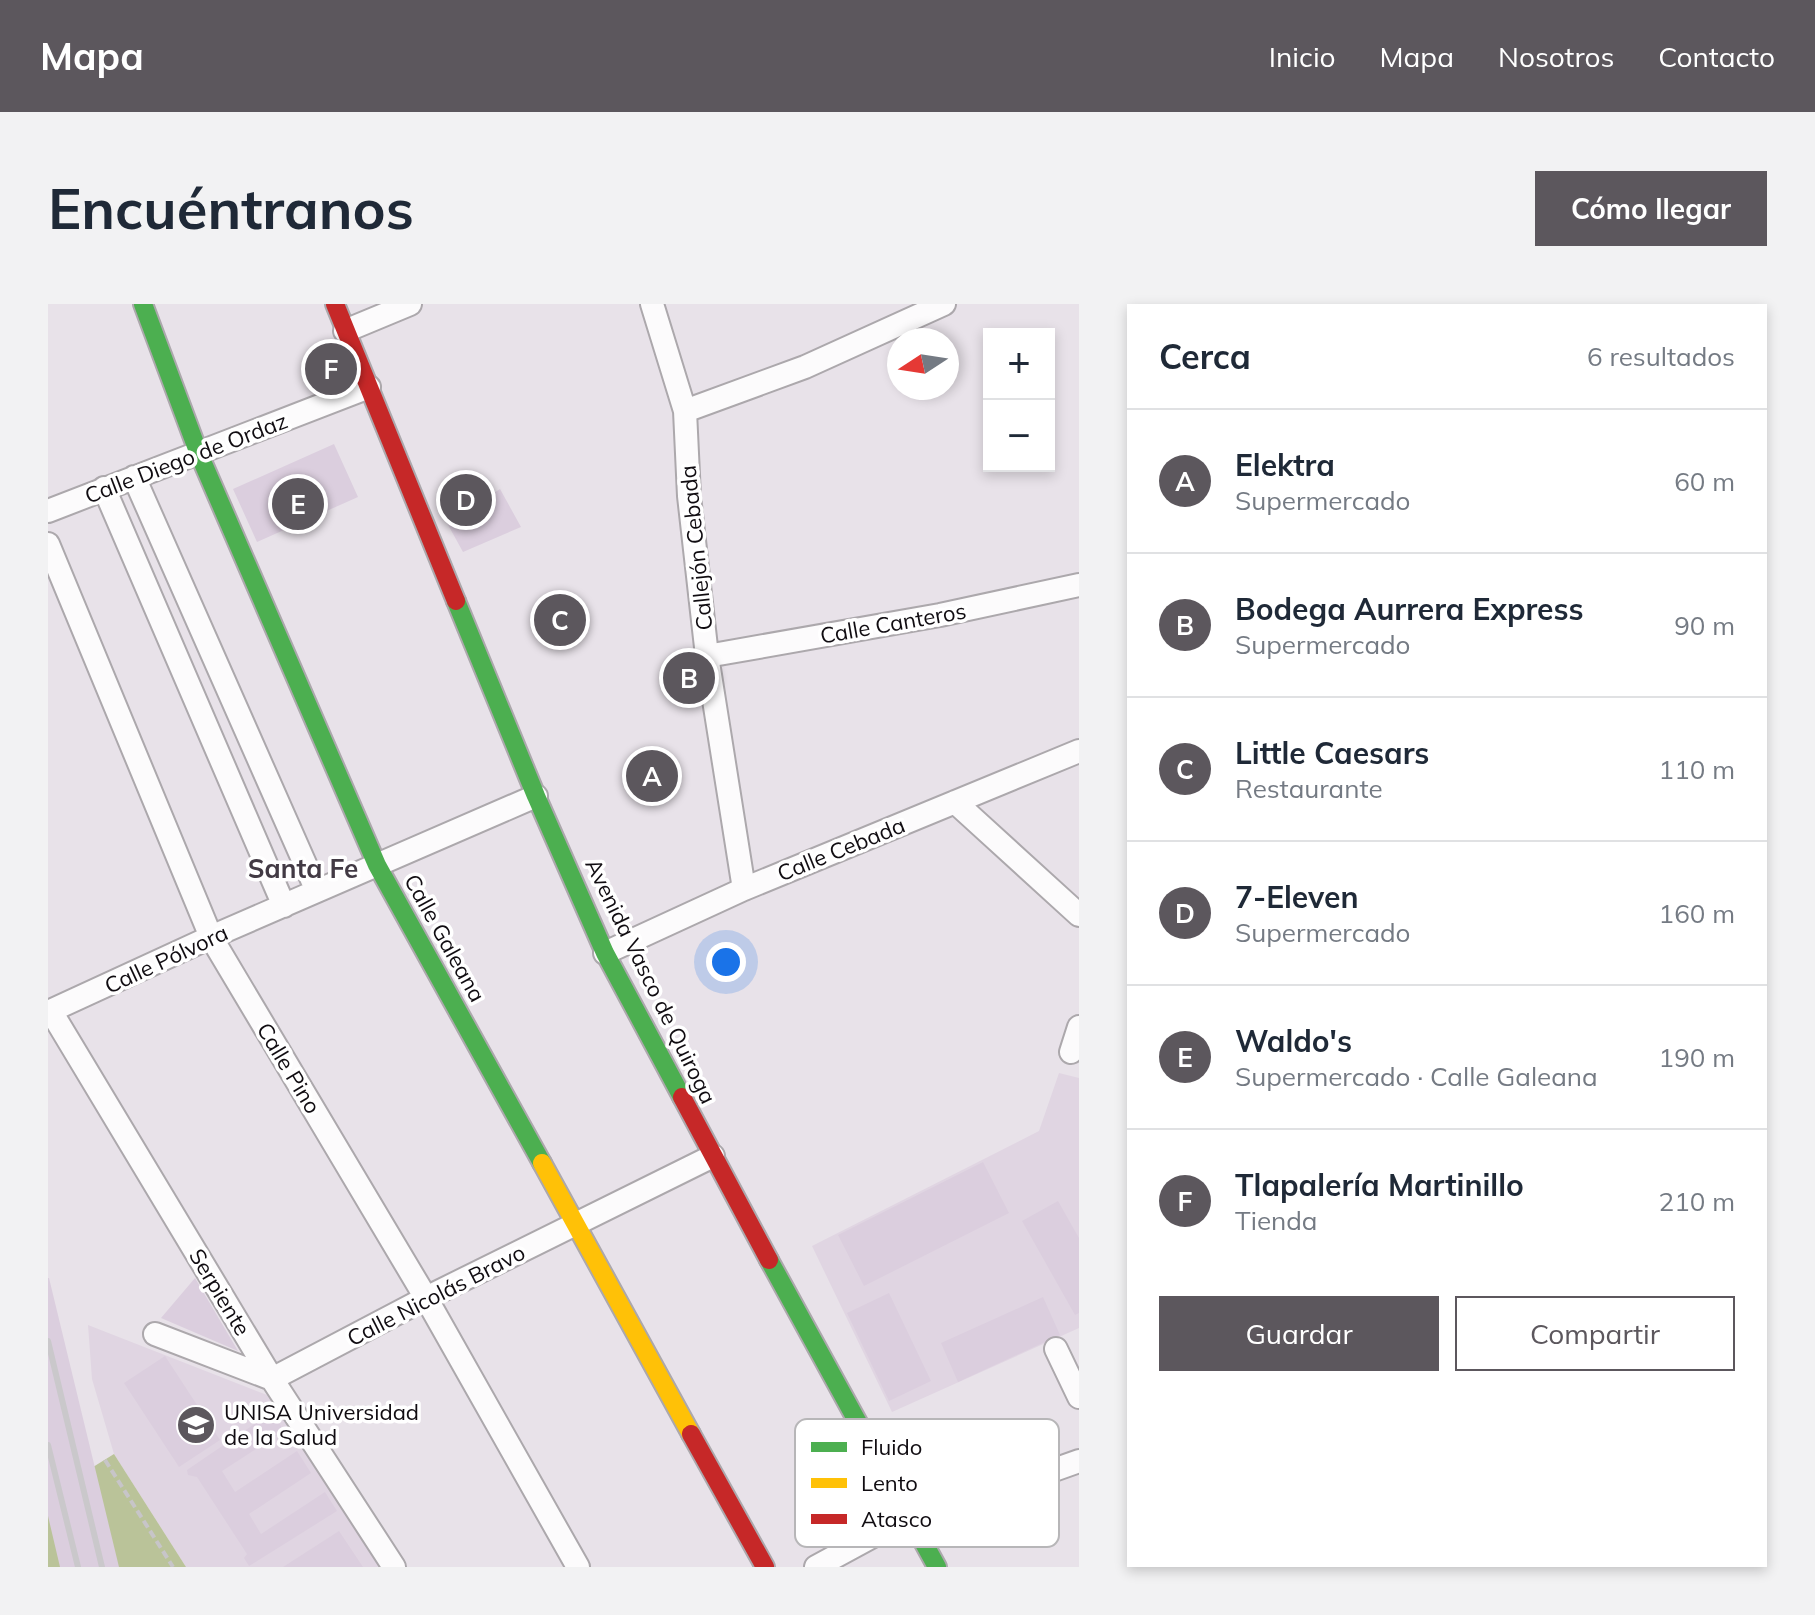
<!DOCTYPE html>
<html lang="es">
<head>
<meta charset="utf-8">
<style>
  :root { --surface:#fff; --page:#f2f2f3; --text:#1f2937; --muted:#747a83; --line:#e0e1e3; --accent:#5c575d }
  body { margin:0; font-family:Mulish,sans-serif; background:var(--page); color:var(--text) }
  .controls { position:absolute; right:24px; top:24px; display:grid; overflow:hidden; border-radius:0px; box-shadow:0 4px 12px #0003 }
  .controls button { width:72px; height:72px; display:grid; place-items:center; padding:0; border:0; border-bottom:2px solid var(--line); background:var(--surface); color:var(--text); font:40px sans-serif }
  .compass { position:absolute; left:839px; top:24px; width:72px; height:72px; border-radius:50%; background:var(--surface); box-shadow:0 4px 12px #0003; rotate:258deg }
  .you { position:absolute; left:678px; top:658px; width:28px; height:28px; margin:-20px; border:6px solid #fff; border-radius:50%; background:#1a73e8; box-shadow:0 0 0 12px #1a73e833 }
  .badge { display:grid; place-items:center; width:52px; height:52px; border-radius:50%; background:var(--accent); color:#fff; font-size:26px; font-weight:700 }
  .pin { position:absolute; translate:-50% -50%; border:4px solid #fff; box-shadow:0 2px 8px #0006 }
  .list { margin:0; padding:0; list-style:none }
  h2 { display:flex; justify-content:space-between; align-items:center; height:104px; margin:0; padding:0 32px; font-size:34px }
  h2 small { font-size:26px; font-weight:400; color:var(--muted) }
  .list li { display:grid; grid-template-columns:52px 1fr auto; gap:24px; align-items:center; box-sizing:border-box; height:144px; padding:0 32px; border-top:2px solid var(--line) }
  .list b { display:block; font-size:30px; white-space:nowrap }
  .list p { margin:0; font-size:26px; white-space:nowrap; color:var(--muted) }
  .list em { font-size:26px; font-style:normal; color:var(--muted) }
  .actions { display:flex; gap:16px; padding:24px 32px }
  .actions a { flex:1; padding:18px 0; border:2px solid var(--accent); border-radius:0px; text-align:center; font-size:28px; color:var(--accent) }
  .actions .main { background:var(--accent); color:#fff }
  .map { position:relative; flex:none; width:1031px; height:1263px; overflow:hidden; border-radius:0px }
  header { display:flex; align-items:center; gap:48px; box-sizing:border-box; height:112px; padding:0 40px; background:var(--accent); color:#fff }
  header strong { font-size:38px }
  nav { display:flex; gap:44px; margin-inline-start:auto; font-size:28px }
  .intro { display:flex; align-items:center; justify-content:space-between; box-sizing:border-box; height:192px; padding:0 48px }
  h1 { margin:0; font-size:56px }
  .button { padding:20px 36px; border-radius:0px; background:var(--accent); color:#fff; font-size:28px; font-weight:700 }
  main { display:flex; gap:48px; padding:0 48px }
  aside { flex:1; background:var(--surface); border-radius:0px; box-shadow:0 4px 12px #0003 }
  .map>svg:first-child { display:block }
</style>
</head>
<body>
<header>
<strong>Mapa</strong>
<nav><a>Inicio</a><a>Mapa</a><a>Nosotros</a><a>Contacto</a></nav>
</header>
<div class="intro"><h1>Encuéntranos</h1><a class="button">Cómo llegar</a></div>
<main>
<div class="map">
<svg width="1031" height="1263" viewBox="0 0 1031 1263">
  <rect width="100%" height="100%" fill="#e8e2e9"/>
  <!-- built -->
  <path fill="#e0d5e2" d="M1011 769 1031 774V1024L844 1108 764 942 991 827Z
    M40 1021 219 1091 333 1263H138L66 1150 44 1075Z"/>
  <!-- forest -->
  <path fill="#bac399" d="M66 1150 138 1263H0V1191Z"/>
  <!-- building -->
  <path fill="#dbcede" d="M286 140 310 193 209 238 185 185Z
    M452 185 473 223 415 248 399 219Z
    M935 858 961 909 816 982 790 931Z
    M1010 897 1031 934V1009L1027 1011 974 917Z
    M0 974H1L71 1263H12L0 1212Z
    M147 974 190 1047 113 1014Z
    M841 989 883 1077 841 1097 799 1009Z
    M995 993 1012 1031 910 1078 893 1039Z
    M117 1052 172 1136 131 1163 76 1079Z
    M224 1108 236 1127 174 1167 187 1188 249 1147 263 1169 201 1210 213 1230 277 1188 289 1207 201 1262 196 1254 199 1250 149 1173 140 1171 139 1166Z
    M291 1227 315 1263H235Z"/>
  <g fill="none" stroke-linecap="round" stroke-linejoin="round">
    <defs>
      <path id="street" d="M604 0 637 107 641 192 659 352 696 585
        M297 27 362 0
        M637 107 757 63 896 0
        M86 173 269 587
        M56 184 236 602
        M0 207 321 83
        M0 240 163 633 378 994 530 1263
        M659 352 892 311 1031 281
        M907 498 1031 611
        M557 649 696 585 1031 447
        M0 708 163 633 488 492
        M4 709 224 1075 346 1263
        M1023 748 1031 723
        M107 1030 224 1075 378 994 665 852
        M1008 1045 1031 1093
        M947 1187 1031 1157
        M768 1263 860 1213"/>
      <path id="fast" d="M95 0 151 150 329 561 494 859
        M408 297 488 492 557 649 634 793
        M721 956 889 1263"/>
      <path id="slow" d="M494 859 643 1130"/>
      <path id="jam" d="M287 0 408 297
        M634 793 721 956
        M643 1130 717 1263"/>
    </defs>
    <!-- street casing -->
    <use href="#street" stroke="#aca8ac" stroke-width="26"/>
    <!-- fast casing -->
    <use href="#fast" stroke="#aca8ac" stroke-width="22"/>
    <!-- slow casing -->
    <use href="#slow" stroke="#aca8ac" stroke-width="22"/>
    <!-- jam casing -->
    <use href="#jam" stroke="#aca8ac" stroke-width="22"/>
    <!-- path -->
    <path stroke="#c7c5c8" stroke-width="4" stroke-dasharray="8 4" stroke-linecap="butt" d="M57 1156 125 1263"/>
    <!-- street -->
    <use href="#street" stroke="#fcfbfc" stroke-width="22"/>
    <!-- fast -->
    <use href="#fast" stroke="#4caf50" stroke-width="18"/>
    <!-- slow -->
    <use href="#slow" stroke="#ffc107" stroke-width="18"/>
    <!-- jam -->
    <use href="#jam" stroke="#c62828" stroke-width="18"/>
    <!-- rail -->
    <path stroke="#cac8cb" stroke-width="6" d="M0 1037 54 1263
      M0 1141 30 1263"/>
  </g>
  <!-- icons -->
  <defs>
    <symbol id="university-disc" viewBox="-11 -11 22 22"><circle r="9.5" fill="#5c575d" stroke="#fff"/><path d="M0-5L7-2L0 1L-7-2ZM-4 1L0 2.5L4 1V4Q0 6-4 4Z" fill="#fff"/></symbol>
  </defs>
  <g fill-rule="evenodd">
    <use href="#university-disc" x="126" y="1099" width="44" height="44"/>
  </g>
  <g text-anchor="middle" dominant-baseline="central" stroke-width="7" stroke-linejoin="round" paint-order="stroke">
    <!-- street labels -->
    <g font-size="22" fill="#100c11" stroke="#fff">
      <text transform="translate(138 154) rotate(-21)">Calle Diego de Ordaz</text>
      <text transform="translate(648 244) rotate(-96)">Callejón Cebada</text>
      <text transform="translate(845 319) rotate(-10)">Calle Canteros</text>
      <text transform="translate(793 545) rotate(-22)">Calle Cebada</text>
      <text transform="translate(397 634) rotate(61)">Calle Galeana</text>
      <text transform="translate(118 655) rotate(-25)">Calle Pólvora</text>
      <text transform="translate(603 677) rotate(64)">Avenida Vasco de Quiroga</text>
      <text transform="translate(241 764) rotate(59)">Calle Pino</text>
      <text transform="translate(172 988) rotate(59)">Serpiente</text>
      <text transform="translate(388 991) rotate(-27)">Calle Nicolás Bravo</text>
    </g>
    <!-- poi labels -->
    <g font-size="22" fill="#100c11" stroke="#fff" text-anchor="start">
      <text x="176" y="1108">UNISA Universidad<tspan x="176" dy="25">de la Salud</tspan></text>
    </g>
    <!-- quarter labels -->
    <g font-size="26" font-weight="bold" fill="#423a44" stroke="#fff">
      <text x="255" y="564">Santa Fe</text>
    </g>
  </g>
  <!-- legend -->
  <rect x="747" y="1115" width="264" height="128" rx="12" fill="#fff" stroke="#b7b6b8" stroke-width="2"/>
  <rect x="763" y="1138" width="36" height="10" fill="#4caf50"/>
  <rect x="763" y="1174" width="36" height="10" fill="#ffc107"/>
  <rect x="763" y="1210" width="36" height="10" fill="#c62828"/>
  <g font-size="22" fill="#100c11">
    <text x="813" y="1151">Fluido</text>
    <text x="813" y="1187">Lento</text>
    <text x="813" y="1223">Atasco</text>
  </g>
</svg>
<div class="controls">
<button>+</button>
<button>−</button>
</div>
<svg class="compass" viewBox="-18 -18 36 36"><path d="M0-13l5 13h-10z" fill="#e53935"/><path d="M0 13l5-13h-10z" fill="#747a83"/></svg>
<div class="you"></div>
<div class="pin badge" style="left:604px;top:472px">A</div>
<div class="pin badge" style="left:641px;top:374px">B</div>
<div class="pin badge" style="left:512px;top:316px">C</div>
<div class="pin badge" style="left:418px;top:196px">D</div>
<div class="pin badge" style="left:250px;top:200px">E</div>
<div class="pin badge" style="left:283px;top:65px">F</div>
</div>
<aside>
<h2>Cerca<small>6 resultados</small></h2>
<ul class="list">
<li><span class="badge">A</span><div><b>Elektra</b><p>Supermercado</p></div><em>60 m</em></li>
<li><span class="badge">B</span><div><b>Bodega Aurrera Express</b><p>Supermercado</p></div><em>90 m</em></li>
<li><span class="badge">C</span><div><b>Little Caesars</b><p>Restaurante</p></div><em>110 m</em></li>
<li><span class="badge">D</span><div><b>7-Eleven</b><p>Supermercado</p></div><em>160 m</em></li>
<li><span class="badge">E</span><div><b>Waldo's</b><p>Supermercado · Calle Galeana</p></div><em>190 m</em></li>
<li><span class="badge">F</span><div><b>Tlapalería Martinillo</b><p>Tienda</p></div><em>210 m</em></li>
</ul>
<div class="actions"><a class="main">Guardar</a><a>Compartir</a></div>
</aside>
</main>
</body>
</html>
